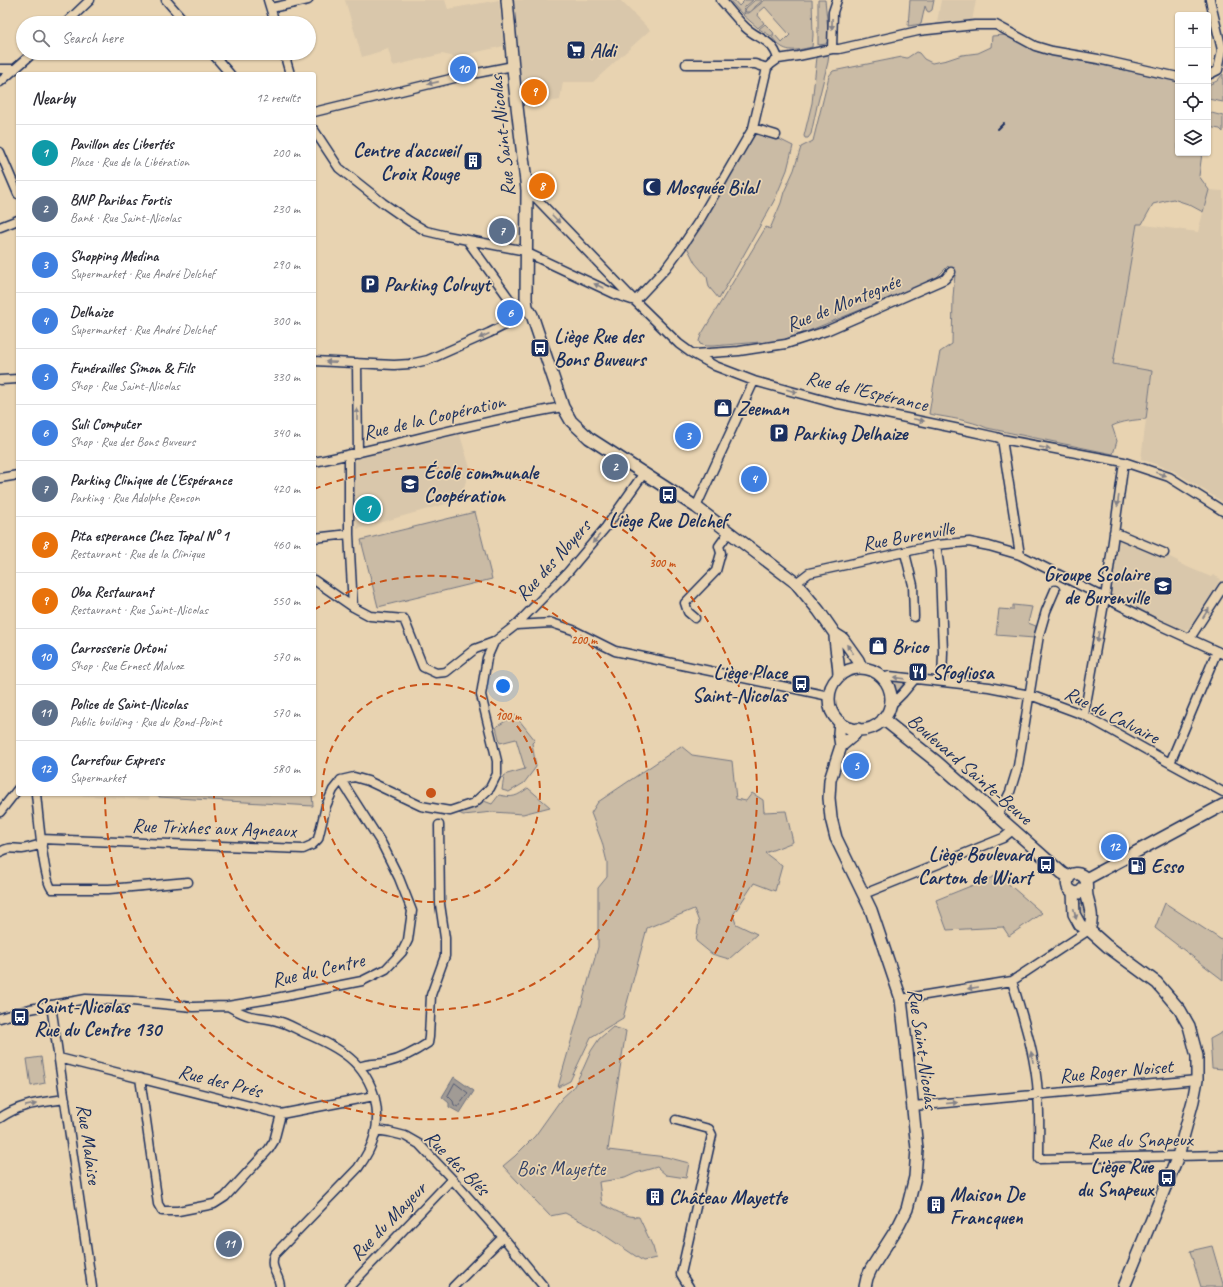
<!DOCTYPE html>
<html lang="en">
<head>
<meta charset="utf-8">
<style>
  :root { --surface:#fff; --page:#f2f2f3; --text:#2b2b33; --muted:#7c7c81; --line:#e1e1e2; --accent:#db2777 }
  body { margin:0; font-family:Caveat,sans-serif; background:var(--page); color:var(--text) }
  .controls { position:absolute; right:12px; top:12px; display:grid; overflow:hidden; border-radius:4px; box-shadow:0 1px 3px #0004 }
  .controls button { width:36px; height:36px; display:grid; place-items:center; padding:0; border:0; border-bottom:1px solid var(--line); background:var(--surface); color:var(--text); font:20px sans-serif }
  .you { position:absolute; left:503px; top:686px; width:14px; height:14px; margin:-10px; border:3px solid #fff; border-radius:50%; background:#1a73e8; box-shadow:0 0 0 6px #1a73e833 }
  .badge { display:grid; place-items:center; width:26px; height:26px; border-radius:50%; background:var(--accent); color:#fff; font-size:13px; font-weight:700 }
  .pin { position:absolute; translate:-50% -50%; border:2px solid #fff; box-shadow:0 1px 4px #0006 }
  .list { margin:0; padding:0; list-style:none }
  h2 { display:flex; justify-content:space-between; align-items:center; height:52px; margin:0; padding:0 16px; font-size:17px }
  h2 small { font-size:13px; font-weight:400; color:var(--muted) }
  .list li { display:grid; grid-template-columns:26px 1fr auto; gap:12px; align-items:center; box-sizing:border-box; height:56px; padding:0 16px; border-top:1px solid var(--line) }
  .list b { display:block; font-size:15px; white-space:nowrap }
  .list p { margin:0; font-size:13px; white-space:nowrap; color:var(--muted) }
  .list em { font-size:13px; font-style:normal; color:var(--muted) }
  .icon { flex:none; width:22px; height:22px; fill:none; stroke:currentColor; stroke-width:2; stroke-linecap:round; stroke-linejoin:round }
  .map { position:relative; flex:none; width:1223px; height:1287px; overflow:hidden }
  .search { position:absolute; background:var(--surface); box-shadow:0 1px 3px #0004; left:16px; top:16px; width:300px; height:44px; display:flex; align-items:center; gap:10px; box-sizing:border-box; padding:0 14px; border-radius:22px; color:var(--muted); font-size:15px }
  .panel { position:absolute; background:var(--surface); box-shadow:0 1px 3px #0004; left:16px; top:72px; width:300px; height:724px; border-radius:4px }
  .map>svg:first-child { display:block }
</style>
</head>
<body>
<div class="map">
<svg width="1223" height="1287" viewBox="0 0 1223 1287">
  <rect width="100%" height="100%" fill="#e8d3b1"/>
  <filter id="ink" filterUnits="userSpaceOnUse"><feTurbulence type="fractalNoise" baseFrequency=".025" numOctaves="2"/><feDisplacementMap in="SourceGraphic" scale="8" xChannelSelector="R" yChannelSelector="G"/><feConvolveMatrix kernelMatrix="1 2 1 2 8 2 1 2 1" color-interpolation-filters="sRGB"/></filter>
  <g filter="url(#ink)">
    <!-- built -->
    <path fill="#d9c7ab" d="M345 0H445L448 9 499 0 504 46 455 57 442 54 393 66 388 49 362 57Z
      M514 0H620L650 30 593 82H563L560 100 523 106Z
      M941 0H976L972 21 937 22Z
      M1209 190 1223 191V502L1172 470 1141 459 1152 372 1113 365 1137 224 1198 232Z
      M460 435 470 468 460 500 357 529 353 465 359 456Z
      M1117 536 1162 553 1178 561V563L1211 577 1213 575 1221 579 1190 628 1184 630 1112 596 1109 593Z
      M59 794H159V797L150 795 149 800Z"/>
    <!-- green -->
    <path fill="#cabba5" stroke="#727582" d="M729 0H734L739 6 745 0H753L745 7 744 10 745 12 742 14Z
      M755 0H763L749 12H746L745 11 746 8Z
      M765 0H812L813 35 812 47C794 51 784 54 772 37L775 35 782 43 790 35 765 7 757 14 764 23 758 28 743 15 745 13H749Z
      M818 0H825L829 39 826 44 818 45Z
      M910 0H934L932 10 929 12 927 11 925 6 921 24 908 26Z
      M765 24 773 32 774 34 771 36 759 29Z
      M1005 35 1038 52 1178 81V153H1202L1199 176 1209 190 1203 212 1188 204 1173 199 1153 204 1142 224H1137L1113 364 1152 371 1146 419C1134 420 1123 421 1112 426L1117 441 1113 454 987 428C970 420 949 418 929 414L933 389 940 352 952 344 953 297 955 274 948 266 934 280 796 336 765 345 760 342 713 346H706L700 344 699 341 701 335 766 227 770 229 781 203 784 192 794 170 801 147 813 141 829 76 833 71 902 57 907 58 916 52 919 53 924 59 932 63 947 60 962 55 978 53 991 47 992 36Z
      M829 54 828 62 817 106 811 134 808 138H805L804 136 812 103 817 57Z
      M1223 74V102L1208 99V85L1217 81Z
      M1208 112 1223 116V132L1220 129 1208 127Z
      M755 134 775 137 793 146 787 170 775 199 719 299 709 287 707 277 695 263 687 247 721 190H723L728 181 727 180 751 138Z
      M475 512 492 579 378 607 361 540Z
      M1013 605 1032 607 1028 623 1036 626 1034 638 996 635 999 609 1013 610Z
      M893 681 902 682 904 683 896 693H895L892 683Z
      M515 715 535 740 532 743 536 767 524 783 509 792 502 790 504 776 507 774 525 769 516 739 500 743 496 727Z
      M681 746 692 755 732 761 736 799 746 801 752 793 763 800 764 812 786 811 793 842 765 853 782 866 775 891 754 883 733 915 736 924 757 934 729 959 712 954 696 941 699 922 694 909 647 928 623 1018 591 1037 570 1081 558 1087 598 947V888L607 877V862L602 842 591 813 598 802Z
      M528 788 550 807 523 814 493 812 463 815 459 813 477 806 484 801 492 804 499 795C513 798 516 797 528 788Z
      M159 794H312L313 806 159 797Z
      M998 875 1042 913 1009 936 1003 927 947 930 936 900Z
      M1081 903H1084L1086 915 1085 917 1080 915 1078 909 1079 904Z
      M1165 903 1223 941V980L1155 928Z
      M613 1027 626 1031 615 1100 608 1150 666 1157 689 1163 686 1178 666 1175 657 1167 636 1173 625 1178 599 1182 602 1204C614 1210 625 1217 639 1217L653 1247 656 1258 643 1261 592 1227 565 1213 550 1216 503 1166 515 1156 535 1136 562 1098 573 1088 583 1069 591 1051 599 1039Z
      M1223 1032V1069L1212 1068 1210 1039Z
      M41 1057 45 1083 31 1086 27 1059Z
      M1212 1246 1223 1284V1287H1201L1190 1251Z"/>
    <!-- water -->
    <path fill="#a19b95" stroke="#6b707f" d="M454 1077 474 1091 460 1113 449 1107V1103L442 1097Z"/>
    <g fill="none" stroke-linecap="round" stroke-linejoin="round">
      <!-- shore -->
      <path stroke="#515a74" stroke-width="1" d="M455 1083 468 1093 458 1107 454 1105 453 1101 448 1096Z"/>
      <defs>
        <path id="street" d="M166 0 186 23
          M268 0 275 23
          M721 0C729 9 736 18 745 27 757 39 773 39 778 59
          M271 8 308 0
          M66 23 90 0
          M832 49 833 12 837 0
          M212 53 230 74
          M284 53 290 74
          M686 64H755L767 68
          M0 69H15
          M1208 75 1218 70 1222 50 1210 0
          M0 82 33 53
          M314 112 467 75 513 66
          M753 128 776 135
          M314 130 339 168 383 203 409 221 426 231 447 236 521 250 617 295 632 300
          M0 152 18 194
          M527 194 536 198 635 301 679 344 690 352 715 366 754 381 834 403 969 431 996 437 1002 439 1124 462 1169 477 1223 511
          M0 227 18 220
          M467 240 513 304 527 307
          M635 301 666 268 683 245 699 221 753 128 767 68 771 64 778 59 798 56 832 49H839L918 31 975 25H996L1035 46 1052 51 1098 59 1178 77
          M695 354 739 351 786 344 826 331 945 279 951 272
          M314 361 394 365 410 364 428 360 489 333 511 322 527 307
          M357 363 358 453
          M0 380 18 379
          M1002 439 1020 555
          M349 456V534L353 607 370 616 404 619 423 667 436 673 446 672 475 649 494 642 516 625 568 572 606 527 644 473
          M314 462C397 445 479 421 563 407
          M0 478 18 475
          M696 507 754 381
          M1114 532 1164 553
          M314 538 349 534
          M936 545 940 570 943 652 942 682
          M905 553 913 585 914 617
          M314 580 353 607
          M796 583 809 573 936 545 969 542 989 546 1020 555 1157 624 1223 654
          M695 618 688 612 685 603 716 571 721 553 719 546 729 532
          M516 625 552 623 573 630 615 651 829 696
          M1190 638 1223 587
          M884 678 889 676 989 687 1030 695 1084 715 1170 763 1223 792
          M891 705 903 693 914 680
          M1084 715 1105 598 1124 462
          M1170 763 1217 651
          M341 780 354 777 368 781 421 806 450 811 474 803 490 788 497 774V761L481 695 487 658 494 642
          M36 794C38 810 43 880 52 889H109L188 882
          M0 812 18 789
          M996 815 1003 806 1010 792 1018 766 1039 635 1046 611 1055 590
          M41 839 303 849 312 845 318 839 326 806 333 790 341 780
          M0 852C11 846 11 849 22 849 29 848 35 846 42 844
          M864 894 1003 838 1013 830
          M1012 981C1023 1018 1036 1056 1038 1095 1040 1116 1039 1138 1039 1159L1223 1155
          M901 999 1012 981 1089 930
          M51 1005 92 1287
          M228 1006C235 1010 242 1014 250 1016 259 1018 268 1018 277 1021 287 1023 296 1029 305 1033 338 1047 366 1062 375 1099 381 1126 374 1146 358 1168L274 1255C269 1269 280 1275 280 1287
          M0 1018 30 1009 86 999 132 1001 193 1007 228 1006 276 998 362 981 386 969 402 952 408 940 412 911 399 878 382 844 341 780
          M59 1058 281 1114 374 1096
          M360 1067C369 1062 378 1065 388 1062 402 1059 416 1051 428 1043L429 1037 431 995 445 956V938L440 904 439 825
          M140 1078 158 1204 162 1211H178L214 1204 225 1197 269 1149 274 1141 281 1114
          M913 1106 1197 1080
          M0 1118C22 1103 40 1103 65 1099
          M676 1120 709 1129 712 1135 681 1274 689 1287
          M376 1130 389 1132 405 1136 419 1144 452 1179 503 1237 544 1287
          M349 1287 452 1179
          M453 1287 503 1237"/>
        <path id="secondary" d="M507 0 515 90 527 190 526 299 527 307 532 315 563 407 571 421 589 438 696 507 796 583 819 611 835 634 843 639 858 660 861 667
          M835 634C835 648 839 662 839 676
          M829 699a31 31 0 1 1 62 0a31 31 0 1 1-62 0Z
          M883 719 937 762 1062 873 1069 877
          M840 722 839 733 841 746 830 780 829 798 831 818 836 838 871 910 901 999 908 1060 917 1149 915 1177 907 1209 899 1225 871 1269 867 1278 865 1287
          M841 746 854 735 858 729
          M1086 879 1223 805
          M1085 887 1079 893C1061 893 1066 870 1079 874 1082 875 1085 878 1086 880 1087 884 1086 891 1087 896 1090 908 1094 918 1089 930
          M1073 892 1074 914 1080 925 1089 930 1107 946 1157 983 1180 1010 1189 1026 1197 1056V1080L1193 1101 1178 1156 1124 1287"/>
      </defs>
      <!-- street casing -->
      <use href="#street" stroke="#1b2f5e" stroke-width="11"/>
      <!-- secondary casing -->
      <use href="#secondary" stroke="#1b2f5e" stroke-width="14"/>
      <!-- street -->
      <use href="#street" stroke="#e8d3b1" stroke-width="8"/>
      <!-- secondary -->
      <use href="#secondary" stroke="#e8d3b1" stroke-width="11"/>
      <!-- rail -->
      <path stroke="#1b2f5e" stroke-width="2" d="M998 129 1004 123"/>
    </g>
    <!-- one-way arrows -->
    <defs><path id="oneway-solid" d="M-6-.8H1V-3.2L6.5 0L1 3.2V.8H-6Z"/></defs>
    <g fill="#828188">
      <use href="#oneway-solid" transform="translate(832 24) rotate(91)"/>
      <use href="#oneway-solid" transform="translate(433 83) rotate(167)"/>
      <use href="#oneway-solid" transform="translate(556 219) rotate(46)"/>
      <use href="#oneway-solid" transform="translate(599 286) rotate(-155)"/>
      <use href="#oneway-solid" transform="translate(484 336) rotate(156)"/>
      <use href="#oneway-solid" transform="translate(331 362) rotate(-178)"/>
      <use href="#oneway-solid" transform="translate(792 391) rotate(16)"/>
      <use href="#oneway-solid" transform="translate(357 414) rotate(-90)"/>
      <use href="#oneway-solid" transform="translate(919 420) rotate(12)"/>
      <use href="#oneway-solid" transform="translate(1045 448) rotate(11)"/>
      <use href="#oneway-solid" transform="translate(1161 474) rotate(17)"/>
      <use href="#oneway-solid" transform="translate(1118 501) rotate(98)"/>
      <use href="#oneway-solid" transform="translate(596 539) rotate(130)"/>
      <use href="#oneway-solid" transform="translate(1206 613) rotate(-57)"/>
      <use href="#oneway-solid" transform="translate(1098 637) rotate(100)"/>
      <use href="#oneway-solid" transform="translate(850 649) rotate(-126)"/>
      <use href="#oneway-solid" transform="translate(899 678) rotate(-172)"/>
      <use href="#oneway-solid" transform="translate(1075 914) rotate(77)"/>
      <use href="#oneway-solid" transform="translate(973 988) rotate(171)"/>
      <use href="#oneway-solid" transform="translate(1032 1057) rotate(-101)"/>
      <use href="#oneway-solid" transform="translate(952 1103) rotate(-5)"/>
      <use href="#oneway-solid" transform="translate(31 1105) rotate(-11)"/>
    </g>
  </g>
  <!-- distance rings -->
  <g fill="none" stroke="#c95318" stroke-width="2" stroke-dasharray="7 5">
    <circle cx="431" cy="793" r="109"/>
    <path d="M314 610A217 217 0 1 1 214 795"/>
    <path d="M314 489A326 326 0 1 1 105 796"/>
  </g>
  <!-- icons -->
  <defs>
    <symbol id="supermarket-square" viewBox="-11 -11 22 22"><rect x="-9" y="-9" width="18" height="18" rx="4" fill="#1b2f5e" stroke="#e8d3b1"/><path d="M-6-5.5h2.5l.6 2H6L4.5 2H-2.5L-4.4-4H-6ZM-1.5 3.2a1.3 1.3 0 1 0 .1 0ZM3 3.2a1.3 1.3 0 1 0 .1 0Z" fill="#fff"/></symbol>
    <symbol id="building-square" viewBox="-11 -11 22 22"><rect x="-9" y="-9" width="18" height="18" rx="4" fill="#1b2f5e" stroke="#e8d3b1"/><path d="M-4-6H4V6H1V3H-1V6H-4ZM-2.5-4.3h1.7v1.8h-1.7ZM.8-4.3h1.7v1.8H.8ZM-2.5-1h1.7V.8h-1.7ZM.8-1h1.7V.8H.8Z" fill="#fff"/></symbol>
    <symbol id="mosque-square" viewBox="-11 -11 22 22"><rect x="-9" y="-9" width="18" height="18" rx="4" fill="#1b2f5e" stroke="#e8d3b1"/><path d="M3.5-4.9A6 6 0 1 0 3.5 4.9A5 5 0 1 1 3.5-4.9Z" fill="#fff"/></symbol>
    <symbol id="parking-square" viewBox="-11 -11 22 22"><rect x="-9" y="-9" width="18" height="18" rx="4" fill="#1b2f5e" stroke="#e8d3b1"/><path d="M-3.5-5.5H1a3.5 3.5 0 0 1 0 7H-1V5.5H-3.5ZM-1-3.4V-.6H.8a1.4 1.4 0 0 0 0-2.8Z" fill="#fff"/></symbol>
    <symbol id="bus-square" viewBox="-11 -11 22 22"><rect x="-9" y="-9" width="18" height="18" rx="4" fill="#1b2f5e" stroke="#e8d3b1"/><path d="M-5-6H5V4H4V6H2V4H-2V6H-4V4H-5ZM-3.5-4V0h7V-4ZM-3.5 1.2v1.5H-2V1.2ZM2 1.2v1.5H3.5V1.2Z" fill="#fff"/></symbol>
    <symbol id="shop-square" viewBox="-11 -11 22 22"><rect x="-9" y="-9" width="18" height="18" rx="4" fill="#1b2f5e" stroke="#e8d3b1"/><path d="M-5-2.5h2.3a2.7 3.5 0 0 1 5.4 0H5L5.5 6h-11ZM-1.5-2.5h3a1.5 2.3 0 0 0-3 0Z" fill="#fff"/></symbol>
    <symbol id="school-square" viewBox="-11 -11 22 22"><rect x="-9" y="-9" width="18" height="18" rx="4" fill="#1b2f5e" stroke="#e8d3b1"/><path d="M0-5L7-2L0 1L-7-2ZM-4 1L0 2.5L4 1V4Q0 6-4 4Z" fill="#fff"/></symbol>
    <symbol id="restaurant-square" viewBox="-11 -11 22 22"><rect x="-9" y="-9" width="18" height="18" rx="4" fill="#1b2f5e" stroke="#e8d3b1"/><path d="M-5-6h1v4h1v-4h1v4h1v-4h1v5L-1.5 .5V6h-2V.5L-5-1ZM5-6V6H3V1.5H1.5Q1.5-4 5-6Z" fill="#fff"/></symbol>
    <symbol id="fuel-square" viewBox="-11 -11 22 22"><rect x="-9" y="-9" width="18" height="18" rx="4" fill="#1b2f5e" stroke="#e8d3b1"/><path d="M-5.5-6h7V0h2V4h1.3V-2.5L3-4.5l.8-.8L6-3V5H2.5V1h-1V6h-7ZM-4.2-4.7v3.2H.2V-4.7Z" fill="#fff"/></symbol>
  </defs>
  <g fill-rule="evenodd">
    <use href="#supermarket-square" x="565" y="39" width="22" height="22"/>
    <use href="#building-square" x="462" y="150" width="22" height="22"/>
    <use href="#mosque-square" x="641" y="176" width="22" height="22"/>
    <use href="#parking-square" x="359" y="273" width="22" height="22"/>
    <use href="#bus-square" x="529" y="337" width="22" height="22"/>
    <use href="#shop-square" x="712" y="397" width="22" height="22"/>
    <use href="#parking-square" x="768" y="422" width="22" height="22"/>
    <use href="#school-square" x="399" y="473" width="22" height="22"/>
    <use href="#bus-square" x="657" y="484" width="22" height="22"/>
    <use href="#school-square" x="1152" y="575" width="22" height="22"/>
    <use href="#shop-square" x="867" y="635" width="22" height="22"/>
    <use href="#restaurant-square" x="907" y="661" width="22" height="22"/>
    <use href="#bus-square" x="790" y="673" width="22" height="22"/>
    <use href="#bus-square" x="1035" y="854" width="22" height="22"/>
    <use href="#fuel-square" x="1126" y="855" width="22" height="22"/>
    <use href="#bus-square" x="9" y="1006" width="22" height="22"/>
    <use href="#bus-square" x="1156" y="1167" width="22" height="22"/>
    <use href="#building-square" x="644" y="1186" width="22" height="22"/>
    <use href="#building-square" x="925" y="1194" width="22" height="22"/>
  </g>
  <g text-anchor="middle" dominant-baseline="central" stroke-width="3.5" stroke-linejoin="round" paint-order="stroke">
    <!-- poi labels -->
    <g font-size="20" font-weight="bold" fill="#1b2f5e" stroke="#e8d3b1" text-anchor="start">
      <text x="590" y="50">Aldi</text>
      <text x="459" y="150" text-anchor="end">Centre d'accueil<tspan x="459" dy="23">Croix Rouge</tspan></text>
      <text x="666" y="187">Mosquée Bilal</text>
      <text x="384" y="284">Parking Colruyt</text>
      <text x="554" y="336">Liège Rue des<tspan x="554" dy="23">Bons Buveurs</tspan></text>
      <text x="737" y="408">Zeeman</text>
      <text x="793" y="433">Parking Delhaize</text>
      <text x="424" y="472">École communale<tspan x="424" dy="23">Coopération</tspan></text>
      <text x="668" y="520" text-anchor="middle">Liège Rue Delchef</text>
      <text x="1149" y="574" text-anchor="end">Groupe Scolaire<tspan x="1149" dy="23">de Burenville</tspan></text>
      <text x="892" y="646">Brico</text>
      <text x="787" y="672" text-anchor="end">Liège Place<tspan x="787" dy="23">Saint-Nicolas</tspan></text>
      <text x="932" y="672">Sfogliosa</text>
      <text x="1032" y="854" text-anchor="end">Liège Boulevard<tspan x="1032" dy="23">Carton de Wiart</tspan></text>
      <text x="1151" y="866">Esso</text>
      <text x="34" y="1006">Saint-Nicolas<tspan x="34" dy="23">Rue du Centre 130</tspan></text>
      <text x="1153" y="1166" text-anchor="end">Liège Rue<tspan x="1153" dy="23">du Snapeux</tspan></text>
      <text x="950" y="1194">Maison De<tspan x="950" dy="23">Francquen</tspan></text>
      <text x="669" y="1197">Château Mayette</text>
    </g>
    <!-- street labels -->
    <g font-size="20" fill="#1b2f5e" stroke="#e8d3b1">
      <text transform="translate(502 136) rotate(-96)">Rue Saint-Nicolas</text>
      <text transform="translate(843 303) rotate(-22)">Rue de Montegnée</text>
      <text transform="translate(867 391) rotate(13)">Rue de l'Espérance</text>
      <text transform="translate(434 417) rotate(-13)">Rue de la Coopération</text>
      <text transform="translate(908 536) rotate(-10)">Rue Burenville</text>
      <text transform="translate(553 560) rotate(-48)">Rue des Noyers</text>
      <text transform="translate(1112 715) rotate(27)">Rue du Calvaire</text>
      <text transform="translate(970 769) rotate(41)">Boulevard Sainte-Beuve</text>
      <text transform="translate(214 828) rotate(2)">Rue Trixhes aux Agneaux</text>
      <text transform="translate(318 970) rotate(-13)">Rue du Centre</text>
      <text transform="translate(923 1049) rotate(82)">Rue Saint-Nicolas</text>
      <text transform="translate(1116 1071) rotate(-5)">Rue Roger Noiset</text>
      <text transform="translate(220 1081) rotate(14)">Rue des Prés</text>
      <text transform="translate(1140 1140) rotate(-1)">Rue du Snapeux</text>
      <text transform="translate(89 1144) rotate(82)">Rue Malaise</text>
      <text transform="translate(457 1163) rotate(45)">Rue des Blés</text>
      <text transform="translate(388 1221) rotate(-46)">Rue du Mayeur</text>
    </g>
    <!-- park labels -->
    <g font-size="20" fill="#354469" stroke="#e8d3b1">
      <text x="561" y="1168">Bois Mayette</text>
    </g>
  </g>
  <circle cx="431" cy="793" r="6" fill="#c95318" stroke="#e8d3b1" stroke-width="2"/>
  <g font-size="12" text-anchor="middle" font-weight="bold" fill="#c95318" stroke="#e8d3b1" stroke-width="3.5" stroke-linejoin="round" paint-order="stroke">
    <text x="662" y="567">300 m</text>
    <text x="584" y="644">200 m</text>
    <text x="508" y="720">100 m</text>
  </g>
</svg>
<div class="controls">
<button>+</button>
<button>−</button>
<button><svg class="icon" aria-label="locate" viewBox="0 0 24 24"><circle cx="12" cy="12" r="6"/><path d="M12 2v4M12 18v4M2 12h4M18 12h4"/></svg></button>
<button><svg class="icon" aria-label="layers" viewBox="0 0 24 24"><path d="M12 4l9 5-9 5-9-5zM3 14l9 5 9-5"/></svg></button>
</div>
<div class="you"></div>
<div class="pin badge" style="left:368px;top:509px;background:#0f9aa8">1</div>
<div class="pin badge" style="left:615px;top:467px;background:#5c6f8a">2</div>
<div class="pin badge" style="left:688px;top:436px;background:#3f7fe0">3</div>
<div class="pin badge" style="left:754px;top:479px;background:#3f7fe0">4</div>
<div class="pin badge" style="left:856px;top:766px;background:#3f7fe0">5</div>
<div class="pin badge" style="left:510px;top:313px;background:#3f7fe0">6</div>
<div class="pin badge" style="left:502px;top:231px;background:#5c6f8a">7</div>
<div class="pin badge" style="left:542px;top:186px;background:#e8710a">8</div>
<div class="pin badge" style="left:534px;top:92px;background:#e8710a">9</div>
<div class="pin badge" style="left:463px;top:69px;background:#3f7fe0">10</div>
<div class="pin badge" style="left:229px;top:1244px;background:#5c6f8a">11</div>
<div class="pin badge" style="left:1114px;top:847px;background:#3f7fe0">12</div>
<div class="search"><svg class="icon" aria-label="search" viewBox="0 0 24 24"><circle cx="10" cy="10" r="6"/><path d="M15 15l6 6"/></svg>Search here</div>
<section class="panel">
<h2>Nearby<small>12 results</small></h2>
<ul class="list">
<li><span class="badge" style="background:#0f9aa8">1</span><div><b>Pavillon des Libertés</b><p>Place · Rue de la Libération</p></div><em>200 m</em></li>
<li><span class="badge" style="background:#5c6f8a">2</span><div><b>BNP Paribas Fortis</b><p>Bank · Rue Saint-Nicolas</p></div><em>230 m</em></li>
<li><span class="badge" style="background:#3f7fe0">3</span><div><b>Shopping Medina</b><p>Supermarket · Rue André Delchef</p></div><em>290 m</em></li>
<li><span class="badge" style="background:#3f7fe0">4</span><div><b>Delhaize</b><p>Supermarket · Rue André Delchef</p></div><em>300 m</em></li>
<li><span class="badge" style="background:#3f7fe0">5</span><div><b>Funérailles Simon &amp; Fils</b><p>Shop · Rue Saint-Nicolas</p></div><em>330 m</em></li>
<li><span class="badge" style="background:#3f7fe0">6</span><div><b>Suli Computer</b><p>Shop · Rue des Bons Buveurs</p></div><em>340 m</em></li>
<li><span class="badge" style="background:#5c6f8a">7</span><div><b>Parking Clinique de L'Espérance</b><p>Parking · Rue Adolphe Renson</p></div><em>420 m</em></li>
<li><span class="badge" style="background:#e8710a">8</span><div><b>Pita esperance Chez Topal N° 1</b><p>Restaurant · Rue de la Clinique</p></div><em>460 m</em></li>
<li><span class="badge" style="background:#e8710a">9</span><div><b>Oba Restaurant</b><p>Restaurant · Rue Saint-Nicolas</p></div><em>550 m</em></li>
<li><span class="badge" style="background:#3f7fe0">10</span><div><b>Carrosserie Ortoni</b><p>Shop · Rue Ernest Malvoz</p></div><em>570 m</em></li>
<li><span class="badge" style="background:#5c6f8a">11</span><div><b>Police de Saint-Nicolas</b><p>Public building · Rue du Rond-Point</p></div><em>570 m</em></li>
<li><span class="badge" style="background:#3f7fe0">12</span><div><b>Carrefour Express</b><p>Supermarket</p></div><em>580 m</em></li>
</ul>
</section>
</div>
</body>
</html>
